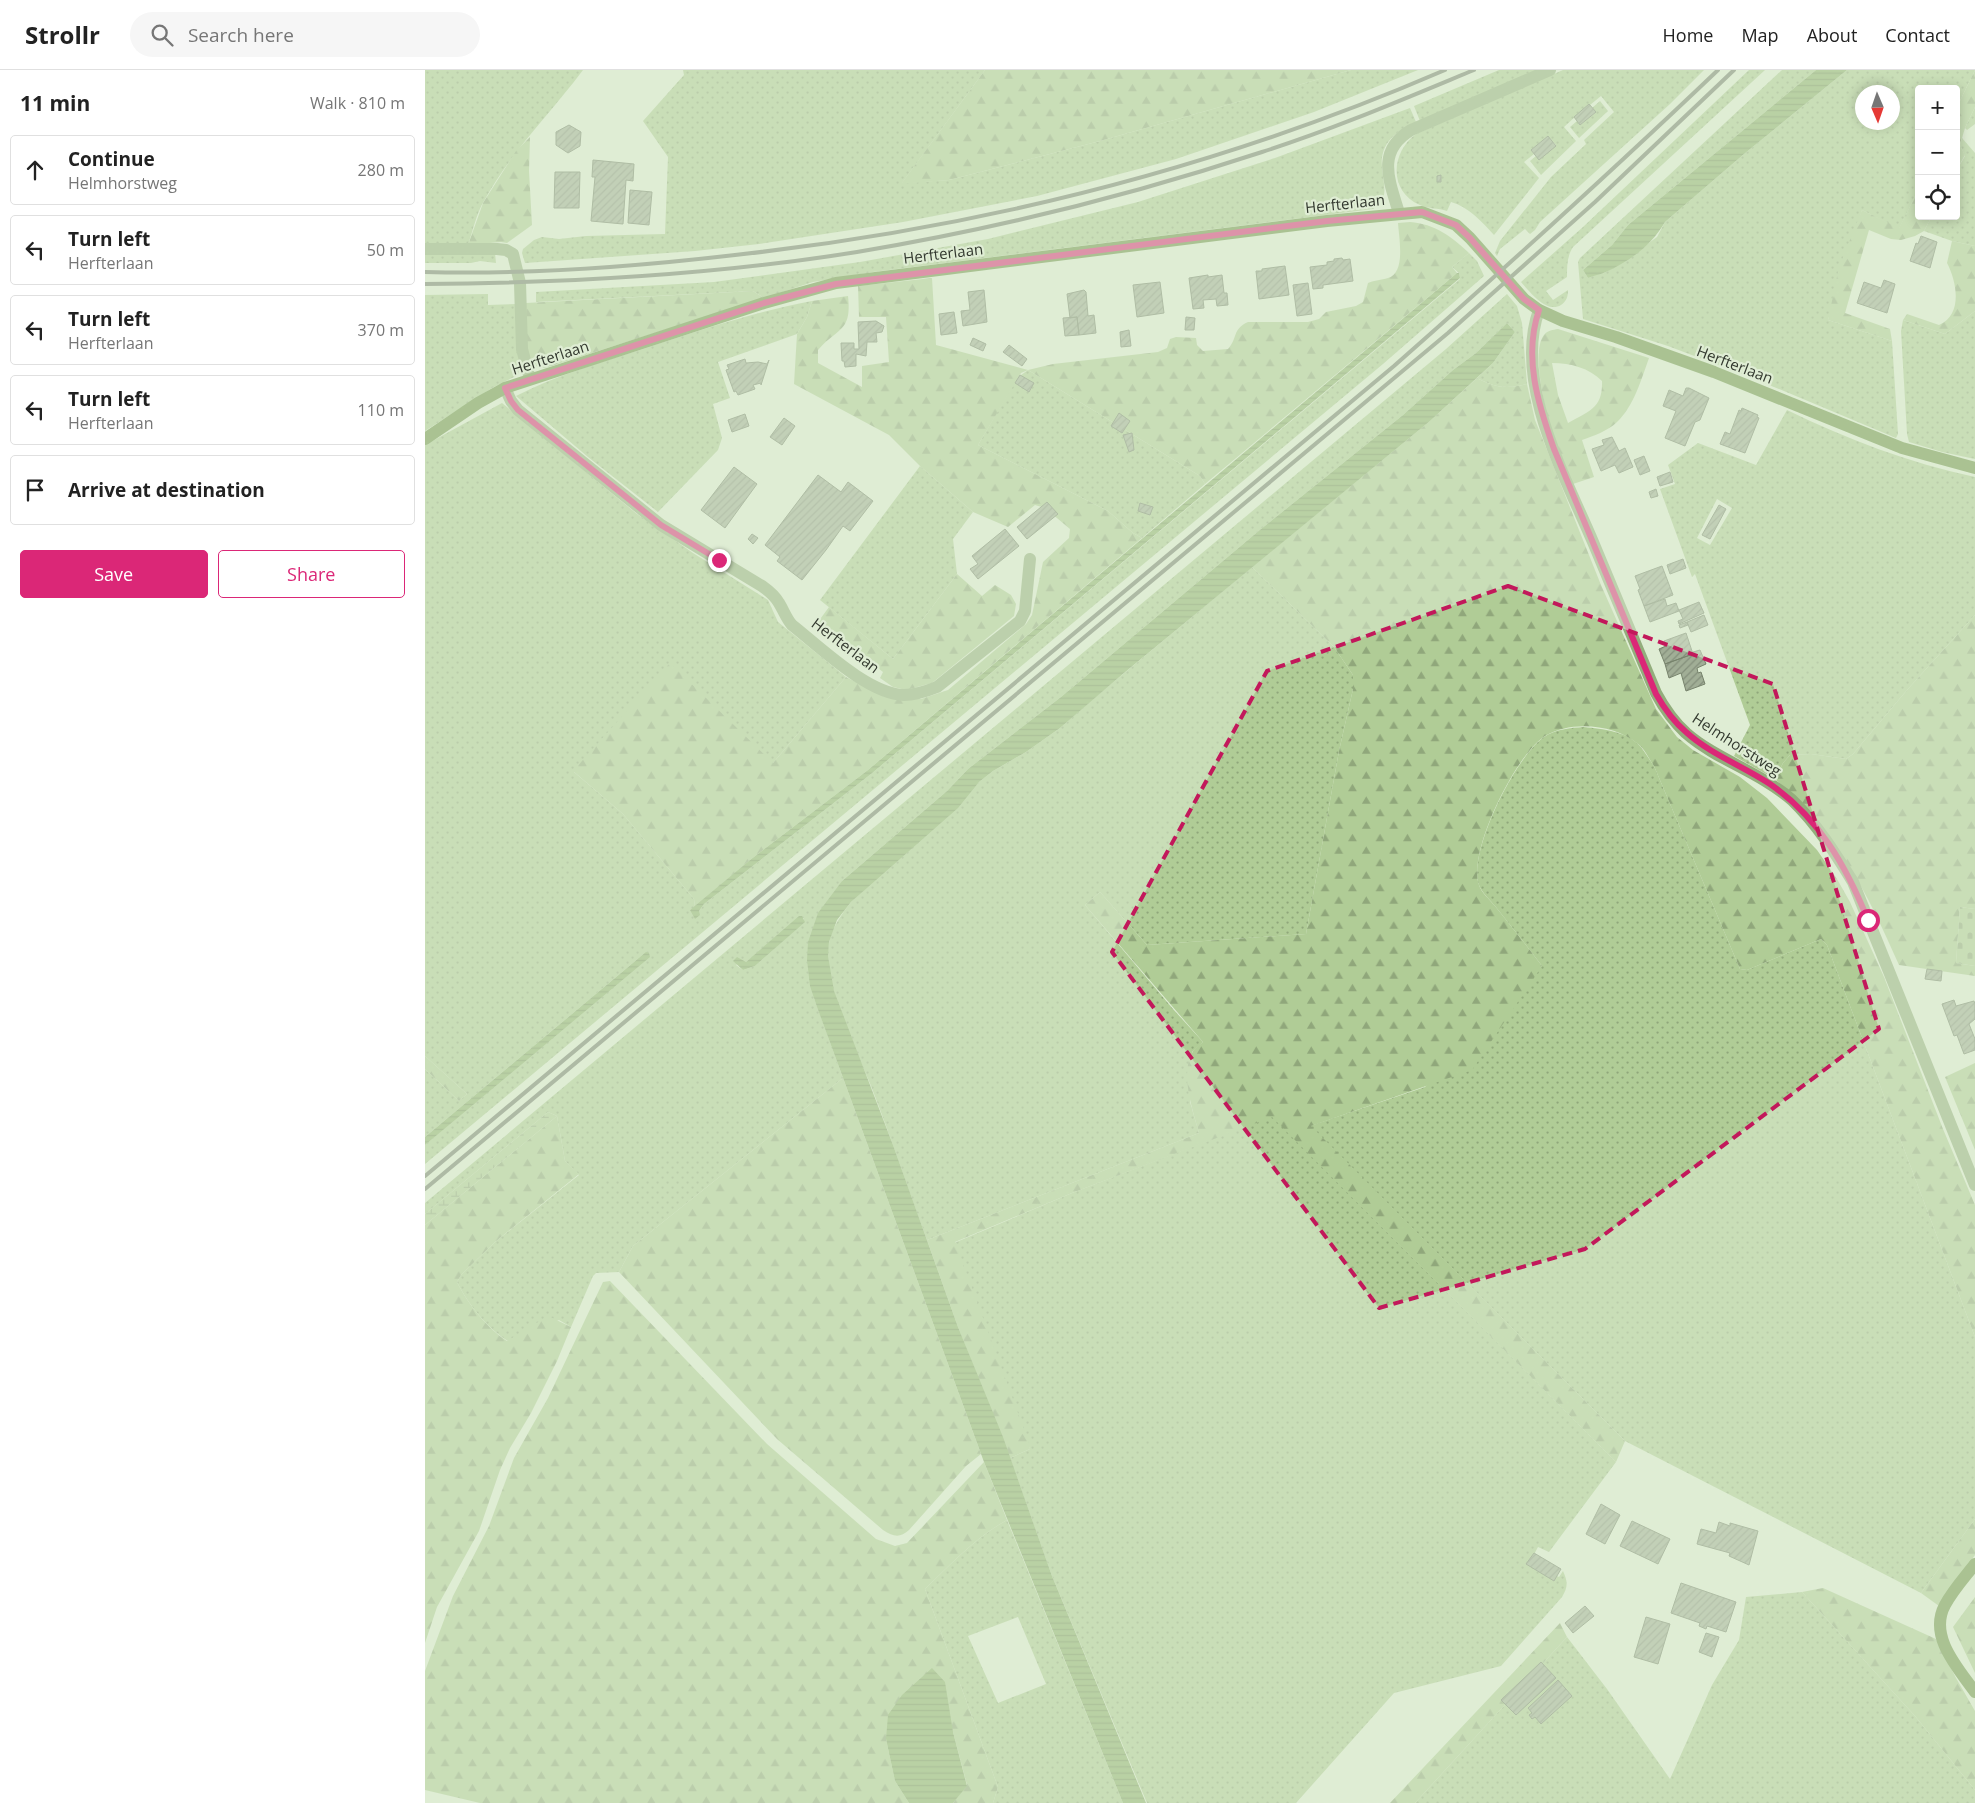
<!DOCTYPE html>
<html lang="en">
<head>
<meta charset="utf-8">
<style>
  :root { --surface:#fff; --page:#f6f6f6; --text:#222; --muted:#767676; --line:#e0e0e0; --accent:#db2777 }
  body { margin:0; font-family:"Open Sans",sans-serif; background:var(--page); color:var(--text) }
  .controls { position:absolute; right:15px; top:15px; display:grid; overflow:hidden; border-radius:5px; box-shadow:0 2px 12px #0003 }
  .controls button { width:45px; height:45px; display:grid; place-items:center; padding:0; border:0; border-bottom:1px solid var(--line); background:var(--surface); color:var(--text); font:25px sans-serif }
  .compass { position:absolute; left:1430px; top:15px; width:45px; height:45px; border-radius:50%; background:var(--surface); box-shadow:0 2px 12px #0003; rotate:178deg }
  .stop { position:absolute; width:15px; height:15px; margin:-11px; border:4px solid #db2777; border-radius:50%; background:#fff }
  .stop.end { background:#db2777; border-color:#fff; box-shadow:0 1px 5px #0008 }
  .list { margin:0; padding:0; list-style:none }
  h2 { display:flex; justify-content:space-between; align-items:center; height:65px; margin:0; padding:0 20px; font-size:21px }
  h2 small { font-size:16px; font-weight:400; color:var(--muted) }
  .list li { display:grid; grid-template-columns:32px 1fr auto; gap:15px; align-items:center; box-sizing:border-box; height:70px; margin:0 10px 10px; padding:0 10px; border:1px solid var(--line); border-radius:5px }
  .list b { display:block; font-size:19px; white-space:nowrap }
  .list p { margin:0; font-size:16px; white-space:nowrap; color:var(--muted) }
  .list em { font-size:16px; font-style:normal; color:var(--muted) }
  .actions { display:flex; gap:10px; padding:15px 20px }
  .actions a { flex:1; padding:11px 0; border:1px solid var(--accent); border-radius:5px; text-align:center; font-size:18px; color:var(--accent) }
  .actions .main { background:var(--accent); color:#fff }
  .icon { flex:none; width:28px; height:28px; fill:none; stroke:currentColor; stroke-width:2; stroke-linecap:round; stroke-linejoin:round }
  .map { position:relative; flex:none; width:1550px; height:1733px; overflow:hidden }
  header { display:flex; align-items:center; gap:30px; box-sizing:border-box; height:70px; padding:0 25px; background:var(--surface); border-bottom:1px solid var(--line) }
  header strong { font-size:24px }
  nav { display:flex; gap:28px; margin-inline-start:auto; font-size:18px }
  .search { width:350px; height:45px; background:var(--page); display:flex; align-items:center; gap:12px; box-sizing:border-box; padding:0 18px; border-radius:28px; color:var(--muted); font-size:19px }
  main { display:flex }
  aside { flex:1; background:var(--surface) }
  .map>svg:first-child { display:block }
</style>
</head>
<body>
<header>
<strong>Strollr</strong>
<div class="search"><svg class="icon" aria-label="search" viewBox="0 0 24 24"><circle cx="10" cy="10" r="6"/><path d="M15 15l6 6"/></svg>Search here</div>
<nav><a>Home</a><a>Map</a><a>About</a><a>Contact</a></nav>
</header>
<main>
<aside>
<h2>11 min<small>Walk · 810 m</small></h2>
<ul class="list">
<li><svg class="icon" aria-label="ahead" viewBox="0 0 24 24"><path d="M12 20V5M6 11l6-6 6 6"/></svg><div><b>Continue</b><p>Helmhorstweg</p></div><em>280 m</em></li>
<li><svg class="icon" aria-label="left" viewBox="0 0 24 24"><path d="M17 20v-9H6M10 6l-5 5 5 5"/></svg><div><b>Turn left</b><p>Herfterlaan</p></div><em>50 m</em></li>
<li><svg class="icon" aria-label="left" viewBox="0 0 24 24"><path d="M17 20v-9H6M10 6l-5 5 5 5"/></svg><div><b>Turn left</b><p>Herfterlaan</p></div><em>370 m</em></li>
<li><svg class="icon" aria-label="left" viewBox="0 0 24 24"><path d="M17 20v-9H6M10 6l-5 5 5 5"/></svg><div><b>Turn left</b><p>Herfterlaan</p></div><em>110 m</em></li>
<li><svg class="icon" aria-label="arrive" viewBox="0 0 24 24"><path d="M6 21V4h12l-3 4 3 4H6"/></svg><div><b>Arrive at destination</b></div></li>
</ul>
<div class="actions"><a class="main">Save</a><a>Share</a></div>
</aside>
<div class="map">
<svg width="1550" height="1733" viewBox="0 0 1550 1733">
  <defs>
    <pattern id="grass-dots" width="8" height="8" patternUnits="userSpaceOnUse" patternTransform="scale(1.25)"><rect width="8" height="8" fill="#b0cc96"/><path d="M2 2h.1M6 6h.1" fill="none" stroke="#90a77b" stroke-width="1.8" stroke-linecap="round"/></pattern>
    <pattern id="forest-firs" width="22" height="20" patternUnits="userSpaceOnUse" patternTransform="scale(1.25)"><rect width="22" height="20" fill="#b0cc96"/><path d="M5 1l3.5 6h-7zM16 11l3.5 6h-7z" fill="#90a77b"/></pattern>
    <pattern id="wetland-marsh" width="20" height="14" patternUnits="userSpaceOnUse" patternTransform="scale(1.25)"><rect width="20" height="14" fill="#b0cc96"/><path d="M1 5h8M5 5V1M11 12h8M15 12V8" fill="none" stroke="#90a77b"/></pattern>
    <pattern id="cemetery-stones" width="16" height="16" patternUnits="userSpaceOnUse" patternTransform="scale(1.25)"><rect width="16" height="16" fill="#b0cc96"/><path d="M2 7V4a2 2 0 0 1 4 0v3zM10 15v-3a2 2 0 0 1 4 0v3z" fill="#90a77b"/></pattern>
    <pattern id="water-rules" width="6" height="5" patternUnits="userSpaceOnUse" patternTransform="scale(1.25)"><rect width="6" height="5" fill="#8caf6a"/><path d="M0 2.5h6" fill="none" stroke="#738f58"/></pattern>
    <pattern id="building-hatch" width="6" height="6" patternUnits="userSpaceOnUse" patternTransform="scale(1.25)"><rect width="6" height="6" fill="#a1ae96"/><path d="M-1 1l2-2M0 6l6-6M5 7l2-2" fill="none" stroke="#848f7b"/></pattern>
  </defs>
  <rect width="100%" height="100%" fill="#dfedd4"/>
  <!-- grass -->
  <path fill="url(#grass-dots)" fill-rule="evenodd" d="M0 0H158C125 44 85 83 59 131 51 144 48 161 43 175H0Z
    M258 0H560L477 113 524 110 675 71 926 0H993L889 42 751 89 612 126 478 152 334 174 270 181 100 193 97 183 98 179 109 170 117 167 134 169 161 166 240 164 243 87 218 51 259 5Z
    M1074 0H1114L995 51 989 36Z
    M1138 0H1279L1245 34 1115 152 1110 160 1105 164 1100 159 1075 179 1072 186 1070 183 1075 171 1126 107 1161 74 1159 70 1189 42 1176 26 1165 35 1164 34 1139 57 1151 71 1116 105 1105 91 1111 86 1114 89 1131 75 1123 66 1106 80 1109 84 1099 92 1114 108 1069 165C1057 152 1044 137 1026 132L1022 141C1013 138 1003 139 995 135 963 121 966 82 991 64Z
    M1324 0H1340L1148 177C1142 186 1142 196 1142 207L1121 221 1128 230 1143 220C1143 226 1142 231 1136 235 1122 244 1105 222 1096 212L1158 157Z
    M1357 0H1391L1203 155 1187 175 1158 200 1163 208 1170 204 1179 203 1195 194 1232 167 1240 152 1319 84 1422 0H1550L1531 39V19H1494V118L1474 159 1437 140 1403 250 1467 271 1473 364 1471 368 1330 309 1243 276 1158 249 1153 192 1155 188ZM1438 22H1468V52H1438Z
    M1175 31 1183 41 1154 68 1145 57 1152 51 1155 55 1170 43 1167 38Z
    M1550 37V54L1542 60 1540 58Z
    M985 38 991 52C925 81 981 121 948 139L448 202 388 212 339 228 328 221 111 232V222L289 212 435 192 563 169 713 132 850 88Z
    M1537 68 1550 83V176L1527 171 1499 161 1507 146H1531V101L1540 86 1535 75Z
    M0 183H70L71 193 55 191 46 193H0Z
    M1044 183 1052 191 1059 206 958 294 0 1094V1075L221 882 0 1067V999L34 1031 42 1024 0 986V375L77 333 212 444 268 483 343 530 353 552 421 607 348 693 149 702 198 744 269 829 270 837 265 840 274 841 279 834 446 704 1035 209 1034 203 1027 197Z
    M63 224V235L92 234 95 292 93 305 67 318 0 361V225Z
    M1082 224 1092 236 1097 253 1102 314C1081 319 1071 318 1052 308L1068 293 1090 262 1082 253 1051 283 1028 300 978 345 836 459 636 627 543 699 522 721 417 811 389 928 418 1008 208 1176 194 1202 171 1203 168 1206 146 1257 134 1250 83 1271C62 1258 43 1234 32 1212L36 1205 70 1172 154 1105 140 1091 132 1046 123 1042 0 1144V1133L1021 279ZM379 848V852L330 896 318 900 311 895 316 891 321 892Z
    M387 231 382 247 372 264 293 292 305 328 288 334 297 368 293 380 233 442 163 387 91 326C132 305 177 292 221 278 276 260 329 242 387 231Z
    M1550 241V389L1517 382 1484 372 1482 364 1476 261 1478 250 1520 264Z
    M603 300 775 406 780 414 717 468 708 463 683 441 553 375 592 308Z
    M1362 340C1422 369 1484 393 1550 407V545L1482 620 1428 684 1421 689 1386 684 1365 685 1358 693 1350 709 1309 686 1325 655 1270 504 1267 507 1235 419 1250 414 1243 395 1273 373 1331 395ZM1292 429 1307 438 1285 475 1272 468Z
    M495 396 548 442 528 469 532 504 468 589 395 530Z
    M827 497 909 577 928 605V619L914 681 881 864 722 875 675 822 660 835 748 939 778 972 767 982 765 1032 774 1063 502 1170C483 1119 466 1067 446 1016 431 979 404 927 403 887 402 865 413 849 426 832L554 712 568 701 601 682 635 658 668 629Z
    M1159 657C1178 659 1201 661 1215 676 1220 682 1224 689 1229 696L1315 899 1322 900 1396 869 1402 875 1550 1267V1449L1496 1523 1200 1371 885 1056 1000 1017 1117 896C1102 876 1086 856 1070 836 1065 830 1057 823 1054 815 1042 783 1091 686 1119 667 1131 659 1145 658 1159 657Z
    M847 1046 1191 1392 1124 1482 1113 1477 1105 1492 1134 1507 1138 1501C1143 1512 1143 1517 1137 1527L1076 1596 969 1623 871 1733H722L627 1506 585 1388 605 1379 529 1173 647 1123Z
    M582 1450 698 1733H568L573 1717 500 1519C526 1494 551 1467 582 1450ZM593 1547 621 1614 573 1633 543 1566Z
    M1377 1522 1490 1646 1550 1720V1733H990L1142 1567 1182 1619 1245 1709 1287 1615 1314 1570 1321 1527Z"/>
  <!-- forest -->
  <path fill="url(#forest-firs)" fill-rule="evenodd" d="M560 0H926L675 71 524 110 476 114Z
    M1550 0V37L1540 58 1535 75 1540 85 1531 101V39Z
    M105 67 104 101 107 155 82 173 76 172 43 175 58 133 91 81Z
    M1494 118V146H1507L1499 161 1490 166 1476 170 1466 169 1444 160 1420 243 1465 259 1467 271 1403 250 1414 197 1437 140 1474 158Z
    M985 152C1010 154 1026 166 1044 183L1027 197 1032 203 780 414 775 406 603 300 596 303 553 375 683 441 708 463 717 468 443 700 325 790 270 837 269 829 198 744 148 701 245 593 348 693 421 607 460 627 496 629 523 620 601 554 607 545 618 492 644 468 645 459 620 438 610 435 583 457 548 442 495 396 464 365 369 314 372 264 382 247 387 231 423 226C427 262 413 257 393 280V293L437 317V296L464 292 461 247H434L433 216 507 208 511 275 603 300 628 294 733 282 742 278 745 269 751 267 771 268 772 275 778 281 803 279C813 268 807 259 823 252H883L894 249 901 242 931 236 938 232 943 213C950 210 956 210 963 208 981 203 974 168 973 153Z
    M1527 171 1550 176V241L1520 264 1478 250 1482 244 1514 255C1538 245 1532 212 1522 193Z
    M328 221 339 228 120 298 110 296 102 283 101 233Z
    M1133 259 1224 288C1216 310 1209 336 1192 352 1183 361 1168 366 1157 370L1169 407 1148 414C1141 395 1131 376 1125 356 1120 337 1106 281 1119 265 1123 260 1128 260 1133 259ZM1127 293C1146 293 1164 298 1177 311 1178 338 1164 341 1143 353L1133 325Z
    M1052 308C1071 318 1081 319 1102 314L1110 350 1176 515 1231 639 1252 667 1268 680 1315 707 1342 728 1392 780 1412 809 1425 832 1459 907 1518 1059 1550 1135V1267L1402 875 1396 869 1322 900 1315 899 1229 696C1224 689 1220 679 1213 674 1190 654 1146 650 1120 666 1091 684 1042 782 1054 815 1056 822 1065 830 1070 836 1086 856 1102 876 1117 896L1047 1000 886 1056 1200 1371 1191 1392 847 1047 647 1123 530 1172 604 1373 605 1379 585 1388 533 1257 502 1170 774 1063C768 1041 755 1005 767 983 769 979 774 975 778 972L660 835 675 822 722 875 881 864 914 681 928 619V605L909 577 827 497 1005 351Z
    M532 504 557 526 570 515 586 525 591 534 589 546 507 613 485 619H477L468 617 455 608 458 602 393 552 404 537 468 589Z
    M1550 545V839L1535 837 1531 893 1550 896V906L1474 895C1441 821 1413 763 1350 709L1358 693 1365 685 1386 684 1421 689 1428 684 1482 620Z
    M0 986 42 1024 34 1031 0 999Z
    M1550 993V1080L1520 1007Z
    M418 1008 556 1384 541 1396 484 1460C475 1468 469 1467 458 1460L352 1369 194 1202 208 1176Z
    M132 1046 140 1091 154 1104 70 1172 36 1205 32 1212C43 1234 62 1258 82 1271L123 1246 146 1257 132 1291 106 1343 85 1378 75 1400 54 1461 12 1537 0 1573V1155Z
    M185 1211 342 1374 451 1469 470 1476 482 1473 559 1392 582 1450C551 1467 526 1494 500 1519L573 1717 568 1733H528L542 1715 528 1662 461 1669 470 1711 484 1733H55L0 1720V1601L28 1526 64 1456 89 1388 123 1328 178 1212Z
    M1550 1449V1485L1514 1536 1496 1523Z
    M1398 1518 1511 1569 1531 1608 1550 1641V1720L1490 1646 1377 1522Z
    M1550 1527V1603L1528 1557Z
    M1135 1553 1142 1567 990 1733H965Z"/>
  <!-- wetland -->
  <path fill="url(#wetland-marsh)" d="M123 1042 132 1046 0 1155V1144Z"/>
  <!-- cemetery -->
  <path fill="url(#cemetery-stones)" d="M1535 837 1550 839V896L1531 893Z"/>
  <!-- water -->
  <path fill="url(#water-rules)" d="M1391 0H1422L1319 84 1240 152C1226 176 1206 190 1181 202 1175 205 1169 205 1163 208L1158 200 1187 175 1203 155Z
    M1032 203H1034L1035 208 446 704 279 834 274 841 275 845 270 849 265 840 325 790 443 700Z
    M1082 253 1090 262 1068 293 1005 351 699 603 635 658 601 682 568 701 554 712 533 738 426 832 412 850 404 872 403 886 409 921 468 1075 533 1257 578 1367 627 1506 721 1733H698L559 1392 392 937 385 916 382 890 383 872 393 843 417 811 522 721 543 699 636 627 836 459 978 345 1028 300 1051 283Z
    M374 846H377L380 852 330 896 318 900 308 891 312 887 321 892Z
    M221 882 224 883 225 887 0 1075V1067Z
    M507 1598 520 1612 528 1662 542 1716 528 1733H484L470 1711 461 1669 463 1645 477 1625Z"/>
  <!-- building -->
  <path fill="url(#building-hatch)" stroke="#77836c" d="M1164 34 1171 42 1155 55 1149 47Z
    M144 55 156 62 155 76 143 83 131 75V62Z
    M1123 66 1131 76 1114 90 1106 80Z
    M168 90 209 94 208 111 201 110 198 154 166 151 170 107H167Z
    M130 102H155L154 138H129Z
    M1016 105V112H1012V106Z
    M205 120 227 122 224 155 203 153Z
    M1496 166 1512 172 1505 198 1485 191 1491 173 1493 174Z
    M917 188 918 190 925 189 928 211 898 215V218L888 219 885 197 902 195V192L909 191V189Z
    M860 196 864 225 834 229 831 201H837V199Z
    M783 205V207L797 205 799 223H802L803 235 792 236 791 229 778 230 779 238 768 239 764 208Z
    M1459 210 1470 214 1462 243 1432 233 1439 212 1456 218Z
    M735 212 739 243 712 247 708 215Z
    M883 213 887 244 872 246 868 215Z
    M559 220 562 252 538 256 536 241 545 240 543 222Z
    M659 220 661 222 663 246 669 245 671 263 654 265 652 247 645 248 642 224Z
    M529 242 532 263 516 265 514 244Z
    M652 247 654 265 640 266 638 248Z
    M761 247 770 248 769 260H760Z
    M451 251 459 256 457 262 451 263 452 272H442L441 286 431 284V296L420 297 419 291H417L416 273H429V279H434L433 252Z
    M704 260 706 276 696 277 695 262Z
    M548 268 561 274 558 281 545 275Z
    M584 275 602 289 597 296 578 282Z
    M320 289 321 293 333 292 342 294 344 290 336 315V313L328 315 330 319 313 325 311 321 309 322 301 300 304 299 302 295Z
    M595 305 609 313 604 322 590 313Z
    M1261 318H1264L1284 328 1275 350 1270 352 1260 376 1240 368 1251 341 1238 336 1244 320 1258 326Z
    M1317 338 1333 345 1332 347 1334 348 1320 383 1295 374 1300 362 1305 364 1314 340 1316 341Z
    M694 343 705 351 697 363 686 356Z
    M320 344 324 356 307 362 303 350Z
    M359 348 370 356 357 375 345 367Z
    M707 363 709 380 704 382 698 365Z
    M1187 367 1194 381 1200 378 1208 397 1194 403 1190 395 1176 401 1167 379 1179 375 1177 370Z
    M1219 386 1225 401 1215 405 1209 390Z
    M309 397 332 414 300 458 276 440Z
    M1245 402 1248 412 1235 416 1232 407Z
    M393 405 416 422 423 412 448 431 425 461 418 456 401 480 377 510 352 491 355 487 340 475Z
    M1231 419 1233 426 1226 428 1224 422Z
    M622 432 633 444 602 469 592 457Z
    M715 433 728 437 725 445 713 441Z
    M1294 435 1301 439 1285 469 1277 465Z
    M580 459 594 476 553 509 545 499 553 494 547 486Z
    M327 464 333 468 328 474 323 469Z
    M1258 489 1261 498 1245 504 1242 495Z
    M1237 496 1248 525 1219 536 1213 520 1215 519 1210 506Z
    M1240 529 1242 536 1251 533 1254 541 1225 552 1219 536Z
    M1274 532 1279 543 1254 554 1253 551 1258 549 1254 540Z
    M1279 545 1283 555 1266 562 1262 552Z
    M1262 552 1263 555 1255 558 1254 555Z
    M1261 563 1268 584 1240 594 1234 579 1241 576 1239 571Z
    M1275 580 1281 594 1272 598 1273 603 1276 602 1280 614 1261 621 1256 603 1244 608 1240 594 1268 584V582Z
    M1502 899 1517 901 1516 911 1500 909Z
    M1529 930 1531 936 1549 931 1550 934V949L1544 954 1550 969V980L1539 984 1532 965 1529 966 1517 934Z
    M1176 1434 1195 1445 1180 1474 1161 1464Z
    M1207 1451 1245 1469 1233 1494 1195 1476Z
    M1294 1452 1305 1456V1453L1333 1461 1324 1495 1304 1486 1305 1483 1272 1474 1276 1459 1291 1463Z
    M1109 1483 1136 1499 1129 1511 1101 1494Z
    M1256 1513 1311 1532 1301 1562 1282 1556 1281 1559 1274 1556 1275 1553 1246 1543Z
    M1160 1536 1169 1546 1148 1563 1140 1553Z
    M1221 1547 1245 1554 1233 1594 1209 1587Z
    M1281 1563 1294 1567 1287 1587 1274 1582Z
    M1116 1592 1131 1608 1091 1645 1076 1630Z
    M1133 1610 1147 1626 1116 1654 1110 1647 1107 1649 1104 1645 1107 1643 1103 1638Z"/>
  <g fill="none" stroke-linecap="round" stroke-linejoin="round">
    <!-- street -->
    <path stroke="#93ad7c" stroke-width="12" d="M974 143C964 110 951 81 986 60L1125 0
      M0 179H72L81 180 88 184 95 213 97 279 105 309
      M1114 240C1088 312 1140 406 1168 472 1189 523 1210 573 1231 623 1239 638 1248 651 1261 663 1292 690 1335 702 1367 730 1392 754 1410 783 1428 812L1550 1115
      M80 318 86 331 93 340 236 455 337 516C344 521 350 526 354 533 359 541 361 548 367 555 395 577 443 624 479 625 490 625 502 621 512 617L595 551 600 541 605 489"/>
    <!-- secondary -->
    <path stroke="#6a8f44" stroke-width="12" d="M0 369 53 333 80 318 339 233 411 213 902 151 997 142 1031 155 1045 168 1099 229 1114 240 1138 251 1191 267 1289 302 1477 378 1550 398
      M1550 1494C1540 1507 1528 1520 1520 1535 1503 1566 1533 1598 1550 1622"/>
    <!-- rail -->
    <path stroke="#747d6d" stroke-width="4" d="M0 202C103 205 207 197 310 185 554 158 794 98 1020 0
      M0 214C145 213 289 205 432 182 570 159 704 126 837 82 909 59 979 29 1049 0
      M0 1106 969 296C1079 199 1187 101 1293 0
      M0 1119 1023 263 1170 132 1309 0"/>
  </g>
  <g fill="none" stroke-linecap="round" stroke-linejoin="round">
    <!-- route -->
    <path stroke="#db2777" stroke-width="6" d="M294 490 236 455 93 340 86 331 80 318 339 233 411 214 902 151 997 142 1031 155 1045 168 1099 229 1114 240C1098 287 1113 334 1129 379L1231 624C1239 638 1248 651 1261 662 1285 684 1318 696 1345 714 1394 748 1421 796 1443 850"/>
  </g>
  <!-- marked area -->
  <path d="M0 0H1550V1733H0ZM1083 516 1348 614 1454 959 1160 1179 954 1238 687 882 842 601Z" fill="#dfedd4" fill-opacity=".55" fill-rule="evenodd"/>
  <path fill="none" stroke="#c2185b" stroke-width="4" stroke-dasharray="10 6" stroke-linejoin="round" d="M1083 516 1348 614 1454 959 1160 1179 954 1238 687 882 842 601Z"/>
  <g text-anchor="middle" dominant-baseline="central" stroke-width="4.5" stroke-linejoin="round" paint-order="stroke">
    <!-- street labels -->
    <g font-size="15" fill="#33392f" stroke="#dfedd4">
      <text transform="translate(920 133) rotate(-6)">Herfterlaan</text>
      <text transform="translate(518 183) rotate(-7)">Herfterlaan</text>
      <text transform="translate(125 287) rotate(-18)">Herfterlaan</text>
      <text transform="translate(1310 294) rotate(21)">Herfterlaan</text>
      <text transform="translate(421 575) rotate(37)">Herfterlaan</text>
      <text transform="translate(1312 674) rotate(33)">Helmhorstweg</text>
    </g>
  </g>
</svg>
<div class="controls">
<button>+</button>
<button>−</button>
<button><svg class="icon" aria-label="locate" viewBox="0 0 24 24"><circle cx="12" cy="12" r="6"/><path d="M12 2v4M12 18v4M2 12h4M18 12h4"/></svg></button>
</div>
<svg class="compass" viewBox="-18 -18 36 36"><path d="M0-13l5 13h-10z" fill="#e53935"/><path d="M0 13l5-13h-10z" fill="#767676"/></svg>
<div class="stop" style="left:1443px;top:850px"></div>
<div class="stop end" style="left:294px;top:490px"></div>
</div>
</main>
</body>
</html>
